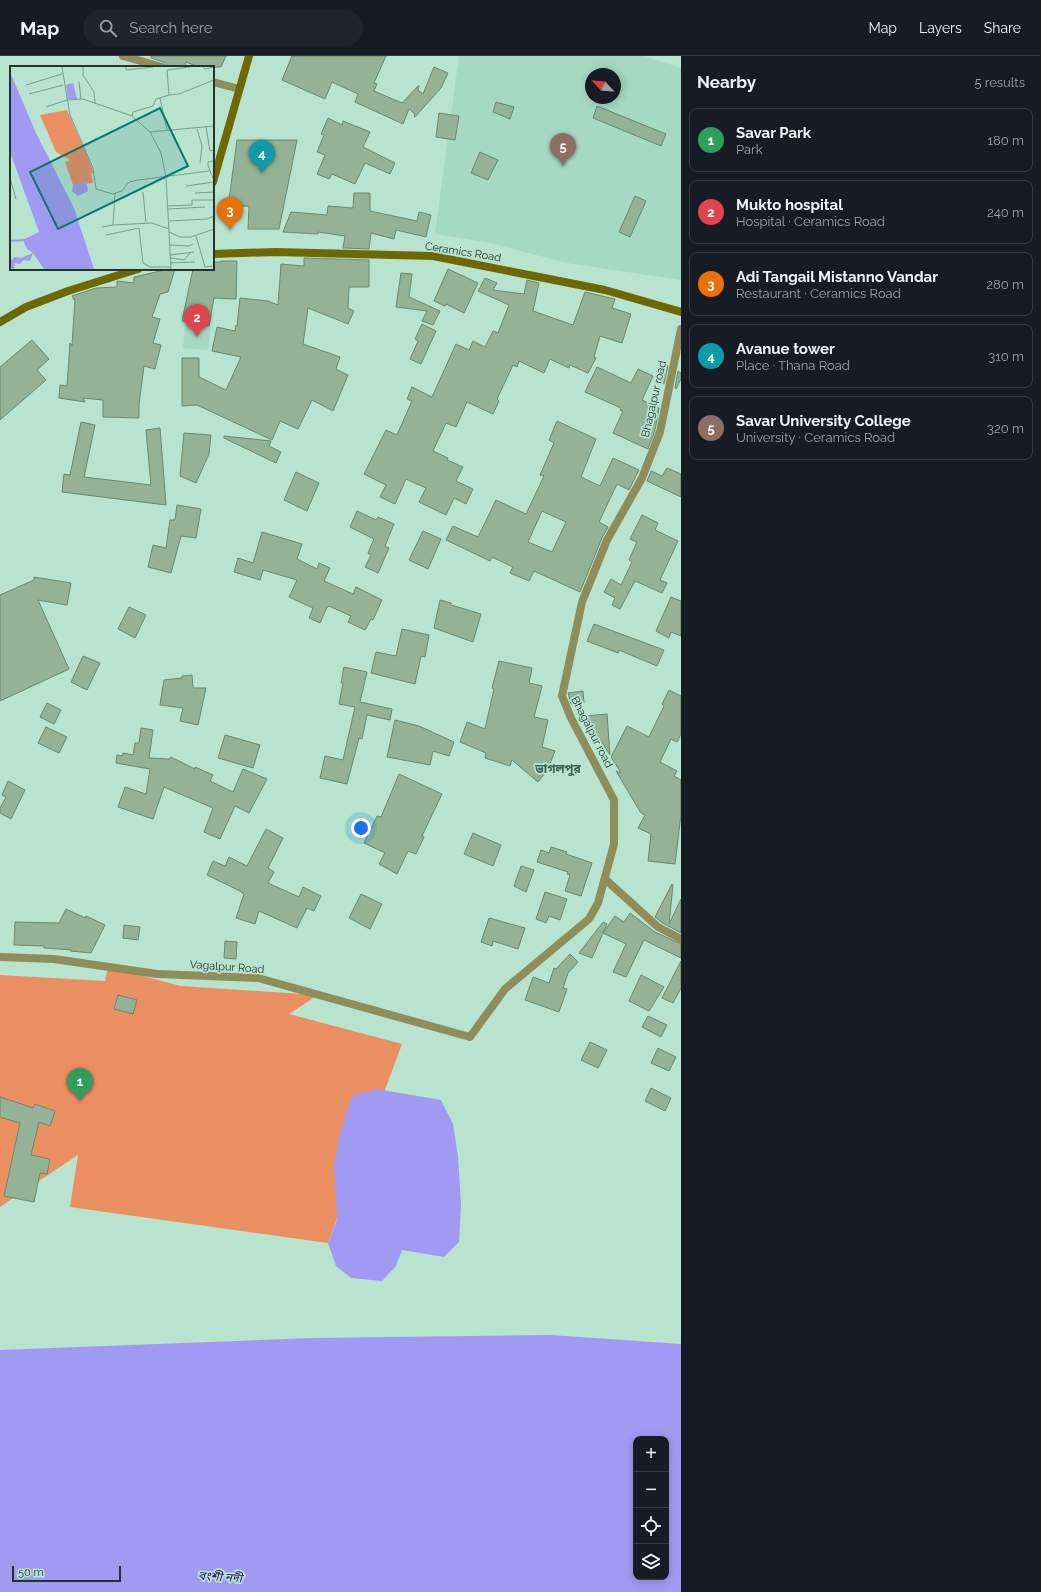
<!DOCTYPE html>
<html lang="en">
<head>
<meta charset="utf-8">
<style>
  :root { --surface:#171b24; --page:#20242c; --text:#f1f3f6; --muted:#9ea1a6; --line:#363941; --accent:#d39cc1 }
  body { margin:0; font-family:Raleway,"Noto Sans Bengali",sans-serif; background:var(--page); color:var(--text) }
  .controls { position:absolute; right:12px; bottom:12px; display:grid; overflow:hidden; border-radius:8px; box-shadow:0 2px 10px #0003 }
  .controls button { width:36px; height:36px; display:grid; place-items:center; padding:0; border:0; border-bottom:1px solid var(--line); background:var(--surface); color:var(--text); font:20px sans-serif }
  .compass { position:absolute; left:585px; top:12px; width:36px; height:36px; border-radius:50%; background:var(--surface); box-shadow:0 2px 10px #0003; rotate:296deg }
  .scale { position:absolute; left:12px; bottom:10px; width:109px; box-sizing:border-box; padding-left:4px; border:2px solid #23342d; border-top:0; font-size:11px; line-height:14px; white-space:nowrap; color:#23342d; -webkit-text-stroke:3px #b7e3cf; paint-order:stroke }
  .you { position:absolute; left:361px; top:772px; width:14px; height:14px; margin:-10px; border:3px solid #fff; border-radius:50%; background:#1a73e8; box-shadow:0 0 0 6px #1a73e833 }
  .badge { display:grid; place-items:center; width:26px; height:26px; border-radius:50%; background:var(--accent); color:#fff; font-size:13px; font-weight:700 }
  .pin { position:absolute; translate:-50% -33px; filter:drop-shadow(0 1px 2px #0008) }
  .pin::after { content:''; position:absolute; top:21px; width:14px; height:12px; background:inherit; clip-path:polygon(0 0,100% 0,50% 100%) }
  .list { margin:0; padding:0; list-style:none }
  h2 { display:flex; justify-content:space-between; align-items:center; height:52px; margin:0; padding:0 16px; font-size:17px }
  h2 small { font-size:13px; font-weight:400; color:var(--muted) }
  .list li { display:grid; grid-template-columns:26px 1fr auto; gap:12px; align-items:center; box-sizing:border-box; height:64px; margin:0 8px 8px; padding:0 8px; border:1px solid var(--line); border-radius:8px }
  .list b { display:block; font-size:15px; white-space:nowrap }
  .list p { margin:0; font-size:13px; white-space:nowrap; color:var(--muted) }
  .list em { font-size:13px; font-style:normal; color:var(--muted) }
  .icon { flex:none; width:22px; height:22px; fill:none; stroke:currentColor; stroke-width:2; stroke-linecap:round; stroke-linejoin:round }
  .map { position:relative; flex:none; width:681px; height:1536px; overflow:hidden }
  header { display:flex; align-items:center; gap:24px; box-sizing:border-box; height:56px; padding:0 20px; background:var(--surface); border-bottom:1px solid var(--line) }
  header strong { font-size:19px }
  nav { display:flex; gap:22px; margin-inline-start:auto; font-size:14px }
  .search { width:280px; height:36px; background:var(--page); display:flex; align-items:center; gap:10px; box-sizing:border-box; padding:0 14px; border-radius:22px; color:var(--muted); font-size:15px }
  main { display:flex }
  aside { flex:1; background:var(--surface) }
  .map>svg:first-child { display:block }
</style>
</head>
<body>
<header>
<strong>Map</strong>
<div class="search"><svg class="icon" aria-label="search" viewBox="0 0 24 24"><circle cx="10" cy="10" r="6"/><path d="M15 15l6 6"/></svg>Search here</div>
<nav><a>Map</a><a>Layers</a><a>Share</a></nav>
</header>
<main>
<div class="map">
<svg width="681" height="1536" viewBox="0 0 681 1536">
  <rect width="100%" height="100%" fill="#b7e3cf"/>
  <!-- built -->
  <path fill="#a5d9c2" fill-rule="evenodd" d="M459 0H644L681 12V224L567 207 490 187 435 178ZM591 18H615V42H591Z
    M185 270H211L208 294 183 292Z"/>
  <!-- green -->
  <path fill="#ea8f62" d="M108 911 181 930 318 939 289 958 402 988 328 1187 70 1151 78 1099 0 1151V919L105 925Z"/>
  <!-- water -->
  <path fill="#a19af2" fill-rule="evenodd" d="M376 1033 441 1044 453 1068 458 1100 461 1149 459 1186 444 1201 402 1194 396 1210 382 1225 351 1222 336 1210 328 1187 337 1164 334 1108 340 1077 352 1040Z
    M550 1279 681 1288V1536H0V1294L314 1282ZM636 1383H666V1521H636Z"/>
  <!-- building -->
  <path fill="#94b396" stroke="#6a886c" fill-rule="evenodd" d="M151 0H226L221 11H198L186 6 185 11H167L166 7 151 2Z
    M292 0H386L374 27 377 28 374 35 402 47 418 30H419L418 34 423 38 434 11 448 17 441 32 415 61 414 60 415 58 409 53 403 68 355 46 358 38 332 26 325 43 282 24Z
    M496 46 514 51 510 63 493 56Z
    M597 50 666 78 661 90 593 62Z
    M439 57 459 60 455 84 436 81Z
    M328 62 342 69 343 65 370 76 363 91 395 107 390 118 365 107 355 128 332 118 329 123 317 118 325 99 317 96 324 79 321 78Z
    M237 84H297L279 173H248L249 150 228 151Z
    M480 96 498 104 488 124 471 117Z
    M354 137H370V155L417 165 419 156 431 159 426 181 396 174 394 183 371 177 369 193 343 192 345 180 318 176V178L283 176 291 156 327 159 328 150 353 152Z
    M635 140 646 145 630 181 619 176Z
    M304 202 369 204V231H349L348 252 354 255 348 268 308 252 303 288 340 301 336 313 348 319 333 355 312 344 298 373 280 365 272 384 197 349 182 350V302H199V321L226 334 241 301 212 295 217 271 235 275 236 269 237 270 240 242 268 245 278 249 281 208 304 210Z
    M221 205H237L236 243 214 242 209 270 182 265 193 213H213V206H221Z
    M169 213H175L168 236 160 238 152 261 160 263 153 287 161 289 155 313 144 310 139 348V362L103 361V344L83 342 85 346 59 342 60 329 67 330 70 287 72 290 75 243 74 244 72 240 96 232 117 231V225L134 227V221Z
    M448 213 478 227 464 257 446 248 445 250 434 245Z
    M401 217 412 218 409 241 440 255 433 269 422 265 427 255 396 251Z
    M485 222 497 227 493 234 524 238 527 224 539 227 533 255 573 269 585 236 615 243 612 252 631 258 622 287 600 280 594 301 596 302 588 317 570 309 569 312 550 303 544 317 519 305 517 311 513 309 497 343 499 345 493 358 467 346 456 371 446 367 433 395 448 402 447 404 463 411 456 425 473 433 466 448 454 442 446 459 419 446 426 432 406 423 395 448 380 441 386 429 364 418 386 374 397 379 412 345 407 343 412 331 432 341 456 288 469 294 473 285 485 291 493 275 498 277 509 249 478 235Z
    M422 268 436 275 421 308 410 303 418 285 415 283Z
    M32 284 49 303 37 314 46 324 0 364V311Z
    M666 309 668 310 664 328 659 325Z
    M597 311 631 327 638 313 653 320 642 344 659 352 655 374 648 393 613 377 623 355 620 354 621 352 585 336Z
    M678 315 681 317V323L676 333 675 332Z
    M557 365 596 383 581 421 600 430 613 402 639 414 629 434 617 428 599 466 608 471 602 482 580 536 534 515 529 525 510 517 513 511 492 501 490 505 446 484 453 470 478 481 496 444 526 458 544 420 540 419 554 387 549 384ZM542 455 566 466 552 496 528 486Z
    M81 366 95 369 84 421 151 429 146 374 160 372 166 449 62 436 64 418 70 419Z
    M184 377 211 379 209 398 196 427 180 420Z
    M224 380 271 385 269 390 281 396 276 407 224 382Z
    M667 412 681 418V441L647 425 651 415 662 420Z
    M296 416 319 427 307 455 284 444Z
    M177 449 201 453 196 482 181 480 171 517 148 511 153 489 166 492 170 464H175Z
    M357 455 376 464 378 461 394 468 385 490 389 492 378 517 365 511 371 499 368 497 374 483 350 471Z
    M642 459 658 467 655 474 678 485 660 524 667 527 662 537 635 525 620 553 612 549 615 542 604 536 611 523 621 529 632 506 629 504 637 486 630 483Z
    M423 475 441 483 428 513 409 504Z
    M262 476 302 488 297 503 317 513 319 507 330 512 324 525 353 538 356 531 382 544 373 564 371 563 365 574 348 566 351 560 329 550 328 551H327L320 567 309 562 313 552 289 541 297 524 263 514 260 524 234 516 238 502 253 507Z
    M34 521 71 527 67 549 38 544 69 613 0 645V539L34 524Z
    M671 541 681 545V580L671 576 669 582 656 575Z
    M440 544 451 547V549L481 558 473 586 434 572Z
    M129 551 146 559 135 582 118 573Z
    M594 568 664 594 657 610 619 594 618 597 587 585Z
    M402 573 429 579 425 601 421 600 415 628 371 617 376 596 396 600Z
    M83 600 100 607 87 634 71 626Z
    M499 605 532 612 529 627 542 630 534 661 548 664 542 691 555 695 548 713 538 726 512 704 510 710 485 702 486 697 460 686 467 666 485 673 494 633 492 632Z
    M344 611 367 616 360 646 392 653 390 664 367 659 362 683 359 682 347 728 320 722 325 700 343 704 355 651 339 648 343 627H341Z
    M192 619 193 632H206L198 669 180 665 183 652 160 649 164 624 182 622V620Z
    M669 634 681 640V678L677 686 671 683 660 706 677 715 674 720 681 724V758L675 808 648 805 651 778 638 772 645 759 641 757 616 715 621 717 611 701 627 670 649 681 664 650 662 648Z
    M583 635 584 647 571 648 568 637Z
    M47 647 61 654 54 668 40 661Z
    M607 658 610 699 585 660Z
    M395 664 419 670 454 686 449 700 433 695 430 709 387 701Z
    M46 671 67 681 59 697 38 687Z
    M141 672 153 674 149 702 170 703 171 701 195 713V711L213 719 210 725 233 736 243 713 267 723 249 757 235 750 220 783 204 776 213 752 164 731 153 763 118 751 125 731 146 738 150 713 116 707 117 699 122 700 123 697 133 699 135 687H139Z
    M225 679 260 689 253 712 218 702Z
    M399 718 442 738 422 780 424 781 416 798 408 795 397 818 379 808 385 797 364 787 377 760 381 761Z
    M8 725 25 734 11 763 0 757V752L6 741 2 739Z
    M266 773 283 782 268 812 274 816 268 827 299 841 303 831 321 840 314 855 307 852 297 872 259 855 255 868 236 862 244 838 242 837V836L207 819 213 805 225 810 229 801 247 810Z
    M473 777 501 789 493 810 464 798Z
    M551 791 567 796 566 798 592 807 581 840 565 835 570 819 567 818 568 816 537 806 541 794 549 797Z
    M521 810 534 814 526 836 514 830Z
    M672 828 673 829 669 868 681 843V877L661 866 655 861Z
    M545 836 567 843 560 864 549 860 546 867 536 863Z
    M361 838 382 848 370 873 349 862Z
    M66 853 85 862 86 860 105 869 91 897 70 895 71 894 59 893 44 892V890L14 889 15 866 59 867Z
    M630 857 655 876 681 888V902L644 884 626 921 613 916 626 888 603 877 615 860 624 866Z
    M489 862 525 872 518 893 493 885 492 890 481 886Z
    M603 866 607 868 592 902 579 897Z
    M124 869 140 871 138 884 123 882Z
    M225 885 237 886 236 903 224 902Z
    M570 898 578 906 568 917 563 932 567 933 559 956 525 944 533 921 549 927 554 912 556 913Z
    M681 905V932L673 947 662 942Z
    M641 919 664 931 649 955 629 945Z
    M118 939 137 944 133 958 114 953Z
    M648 960 667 969 661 981 642 971Z
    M590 986 607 994 598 1012 581 1004Z
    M658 992 676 1001 669 1015 651 1007Z
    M651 1032 671 1042 665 1055 645 1045Z
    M0 1041 33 1052 35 1048 55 1055 50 1070 39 1066 31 1099 50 1103 47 1118 40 1117 34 1146 4 1140 20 1067 0 1061Z"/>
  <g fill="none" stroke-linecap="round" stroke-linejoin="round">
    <!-- street -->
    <path stroke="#8f8d5a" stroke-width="8" d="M123 0 162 11
      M213 26 239 33
      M605 823 658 871 681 883
      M0 901 54 903 157 918 258 922 470 981 505 933 589 863 598 847 614 788V744L571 662 562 640 582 546 607 484 642 422 660 376 681 273"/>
    <!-- secondary -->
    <path stroke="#6d6804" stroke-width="8" d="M213 126 249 0
      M213 198 275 196 433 200 605 234 681 256
      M0 266 26 251 68 235 138 213"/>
  </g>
  <g text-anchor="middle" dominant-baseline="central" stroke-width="3.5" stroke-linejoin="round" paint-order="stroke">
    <!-- street labels -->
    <g font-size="11" fill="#23342d" stroke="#b7e3cf">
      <text transform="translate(463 196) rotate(9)">Ceramics Road</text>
      <text transform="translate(654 343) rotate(-77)">Bhagalpur road</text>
      <text transform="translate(592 676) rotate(63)">Bhagalpur road</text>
      <text transform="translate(227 911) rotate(4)">Vagalpur Road</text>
    </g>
    <!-- neighbourhood labels -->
    <g font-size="12" font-weight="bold" fill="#386050" stroke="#b7e3cf">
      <text x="558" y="713">ভাগলপুর</text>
    </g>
    <!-- water labels -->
    <g font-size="12" font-style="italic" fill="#2b0b6e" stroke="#b7e3cf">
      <text transform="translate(220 1521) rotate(4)">বংশী নদী</text>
    </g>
  </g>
  <!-- overview -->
  <g transform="translate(10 10)">
    <rect width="204" height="204" fill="#b7e3cf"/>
    <path d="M57 44 77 89 84 108 81 107 83 117 63 119 55 96 60 94 46 86 30 49Z" fill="#ea8f62"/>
    <path d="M0 6 26 67 64 142 84 203H34L23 187 20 195 14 194 10 198 5 197 4 203 0 202V195L5 191 11 192 23 187 17 183 13 174 29 166 0 86ZM63 17 67 33H58L56 19ZM76 115 78 125 68 130 62 125 63 119Z" fill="#a19af2"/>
    <path fill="none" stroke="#a19af2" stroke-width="2" d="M0 175 15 174"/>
    <path fill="none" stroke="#7c9d8e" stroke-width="1" d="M52 1 60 49 83 102 86 123 103 128 112 125 119 116 128 114 199 105M73 1V9L84 26 85 38M116 1V4L143 1M193 1 195 3 204 1M69 16 71 33M16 19 52 8M19 28 53 19M159 29 169 28 204 14M150 32 157 64M36 41 57 34 73 33 122 50 140 66 151 87 156 111 161 203M122 50 123 46 143 40 146 33 159 29 157 4 180 1M196 61 200 85 204 84M187 63 192 80 190 97M140 66 204 60M204 95 198 96V100L204 114M0 112 6 133M176 120 204 116M133 126 136 157M185 127 204 126M158 140 182 139V134H204M158 143 195 141M159 155 197 153 204 150M103 159 142 157 159 163M92 161 103 159 105 127M129 162 133 197 140 201H161M159 166 170 171H181L204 163M96 169 129 162M186 170 195 201 204 200M160 179 179 180 183 178M160 189 184 186M160 192 174 194 181 186M160 197 185 196"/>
    <path fill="#0f766e" fill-opacity="0.15" stroke="#0f766e" stroke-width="2" d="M150 42 178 100 48 163 20 106Z"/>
    <rect width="204" height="204" fill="none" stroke="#23342d" stroke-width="2"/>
  </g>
</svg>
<div class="controls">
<button>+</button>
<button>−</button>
<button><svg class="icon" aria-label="locate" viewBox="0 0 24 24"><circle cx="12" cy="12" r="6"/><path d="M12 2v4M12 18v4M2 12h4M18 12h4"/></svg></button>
<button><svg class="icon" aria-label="layers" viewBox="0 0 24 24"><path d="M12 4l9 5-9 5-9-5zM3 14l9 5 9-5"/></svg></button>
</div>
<svg class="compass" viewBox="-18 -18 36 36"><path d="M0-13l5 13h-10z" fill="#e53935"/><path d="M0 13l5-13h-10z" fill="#9ea1a6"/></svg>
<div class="scale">50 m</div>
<div class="you"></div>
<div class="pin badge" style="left:80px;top:1045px;background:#2e9e5b">1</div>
<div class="pin badge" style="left:197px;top:281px;background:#e0444e">2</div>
<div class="pin badge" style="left:230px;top:174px;background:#e8710a">3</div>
<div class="pin badge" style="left:262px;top:117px;background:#0f9aa8">4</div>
<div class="pin badge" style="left:563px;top:110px;background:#8d6e63">5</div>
</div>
<aside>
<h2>Nearby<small>5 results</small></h2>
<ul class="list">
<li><span class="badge" style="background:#2e9e5b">1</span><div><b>Savar Park</b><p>Park</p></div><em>180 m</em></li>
<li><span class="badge" style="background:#e0444e">2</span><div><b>Mukto hospital</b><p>Hospital · Ceramics Road</p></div><em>240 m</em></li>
<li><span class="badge" style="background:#e8710a">3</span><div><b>Adi Tangail Mistanno Vandar</b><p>Restaurant · Ceramics Road</p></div><em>280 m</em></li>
<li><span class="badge" style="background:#0f9aa8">4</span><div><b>Avanue tower</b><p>Place · Thana Road</p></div><em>310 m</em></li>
<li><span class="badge" style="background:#8d6e63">5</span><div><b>Savar University College</b><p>University · Ceramics Road</p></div><em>320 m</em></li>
</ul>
</aside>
</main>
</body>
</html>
